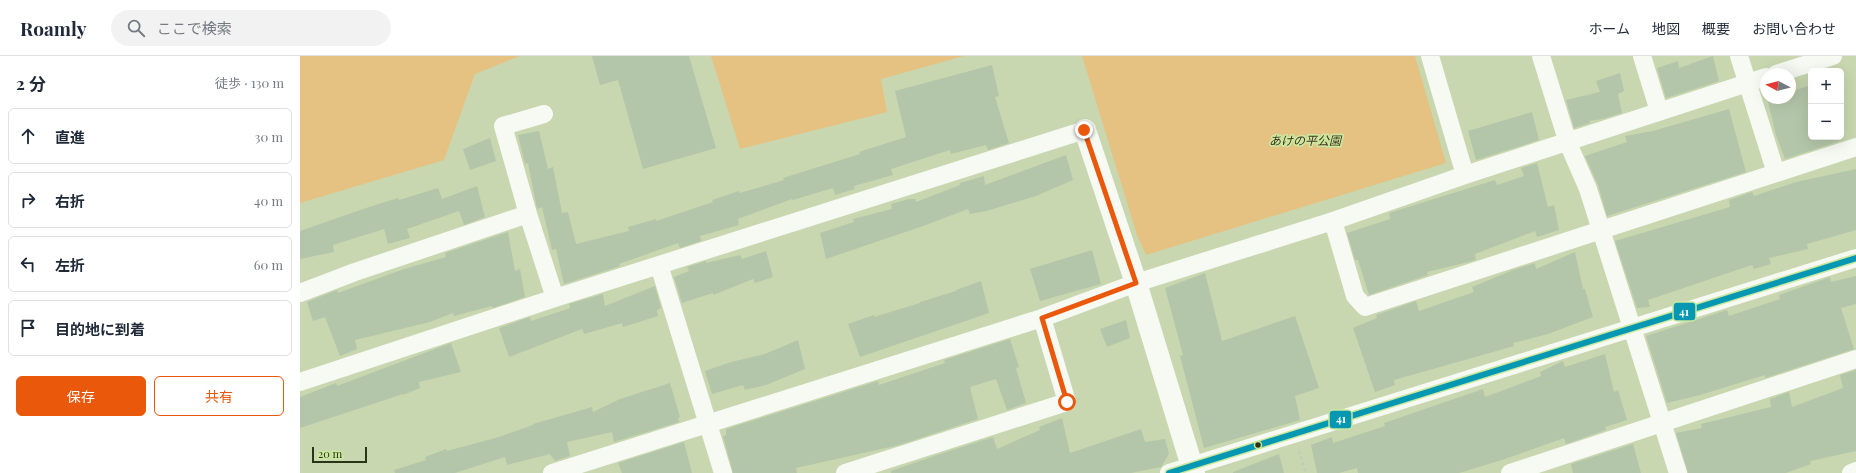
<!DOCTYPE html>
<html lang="ja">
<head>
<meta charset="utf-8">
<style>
  :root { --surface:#fff; --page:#f2f2f3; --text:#1f2937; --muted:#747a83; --line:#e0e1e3; --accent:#ea580c }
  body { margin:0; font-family:"Playfair Display","Noto Sans JP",serif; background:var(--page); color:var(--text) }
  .controls { position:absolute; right:12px; top:12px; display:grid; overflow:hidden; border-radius:6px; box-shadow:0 4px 16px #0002 }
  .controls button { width:36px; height:36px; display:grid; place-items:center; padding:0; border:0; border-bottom:1px solid var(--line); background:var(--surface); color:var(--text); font:20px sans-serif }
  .compass { position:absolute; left:1460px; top:12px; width:36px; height:36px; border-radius:50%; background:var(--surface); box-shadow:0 4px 16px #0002; rotate:277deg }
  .scale { position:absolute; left:12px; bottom:10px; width:55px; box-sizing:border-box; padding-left:4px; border:2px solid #2a3517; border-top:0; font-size:11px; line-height:14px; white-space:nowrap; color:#2a3517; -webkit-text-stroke:3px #cbe89e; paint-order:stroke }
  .stop { position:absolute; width:12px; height:12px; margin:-9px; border:3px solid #ea580c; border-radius:50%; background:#fff }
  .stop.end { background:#ea580c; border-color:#fff; box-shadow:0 1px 4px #0008 }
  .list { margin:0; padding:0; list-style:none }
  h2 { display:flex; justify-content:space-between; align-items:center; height:52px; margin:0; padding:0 16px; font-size:17px }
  h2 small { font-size:13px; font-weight:400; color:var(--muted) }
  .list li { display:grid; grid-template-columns:26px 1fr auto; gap:12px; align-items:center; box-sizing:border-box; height:56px; margin:0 8px 8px; padding:0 8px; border:1px solid var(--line); border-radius:6px }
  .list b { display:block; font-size:15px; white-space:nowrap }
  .list em { font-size:13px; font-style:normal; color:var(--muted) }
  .actions { display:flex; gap:8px; padding:12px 16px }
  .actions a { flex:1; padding:9px 0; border:1px solid var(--accent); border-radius:6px; text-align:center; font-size:14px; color:var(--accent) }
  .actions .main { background:var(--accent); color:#fff }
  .icon { flex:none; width:22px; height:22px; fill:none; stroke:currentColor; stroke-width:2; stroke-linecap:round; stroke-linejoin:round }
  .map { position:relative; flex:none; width:1556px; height:417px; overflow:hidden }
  header { display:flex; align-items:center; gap:24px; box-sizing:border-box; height:56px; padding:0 20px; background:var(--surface); border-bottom:1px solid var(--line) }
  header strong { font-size:19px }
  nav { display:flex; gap:22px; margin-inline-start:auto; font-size:14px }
  .search { width:280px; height:36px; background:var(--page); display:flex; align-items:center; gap:10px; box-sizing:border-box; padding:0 14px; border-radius:22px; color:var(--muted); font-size:15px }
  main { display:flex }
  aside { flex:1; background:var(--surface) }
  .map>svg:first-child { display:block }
</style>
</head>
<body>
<header>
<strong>Roamly</strong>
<div class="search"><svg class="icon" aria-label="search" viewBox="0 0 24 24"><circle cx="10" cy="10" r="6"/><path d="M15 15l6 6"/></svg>ここで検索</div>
<nav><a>ホーム</a><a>地図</a><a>概要</a><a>お問い合わせ</a></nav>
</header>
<main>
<aside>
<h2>2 分<small>徒歩 · 130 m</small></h2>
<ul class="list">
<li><svg class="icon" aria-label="ahead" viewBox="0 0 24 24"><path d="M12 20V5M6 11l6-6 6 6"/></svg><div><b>直進</b></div><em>30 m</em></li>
<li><svg class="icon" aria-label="right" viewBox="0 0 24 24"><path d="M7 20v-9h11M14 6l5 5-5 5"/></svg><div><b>右折</b></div><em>40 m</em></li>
<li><svg class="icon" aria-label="left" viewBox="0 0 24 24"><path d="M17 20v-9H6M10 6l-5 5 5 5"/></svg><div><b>左折</b></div><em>60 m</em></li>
<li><svg class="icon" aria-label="arrive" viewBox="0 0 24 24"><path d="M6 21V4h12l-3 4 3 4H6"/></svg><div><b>目的地に到着</b></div></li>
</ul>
<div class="actions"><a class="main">保存</a><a>共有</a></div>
</aside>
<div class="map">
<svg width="1556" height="417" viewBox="0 0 1556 417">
  <rect width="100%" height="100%" fill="#c8d7af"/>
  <!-- green -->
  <path fill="#e5c282" d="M0 0H220L175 18 144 104 0 147Z
    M411 0H664L581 23 587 56 440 93Z
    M782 0H1115L1146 107 846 199 837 179Z"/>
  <!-- building -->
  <path fill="#b4c6a9" d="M292 0H389L416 92 343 113 318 24 300 29Z
    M1413 0 1419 25 1366 42 1357 12 1378 5 1379 12Z
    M692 9 699 40 695 41 709 87 688 94 686 89 651 98 650 94 591 113 593 119 554 130 555 133 535 139 533 132 493 144 492 143 438 163 439 169 400 180 401 185 380 192 378 187 319 208 320 210 264 228 256 193 252 194 242 151 237 153 228 107 225 108 218 79 239 75 248 113 253 111 262 157 268 156 276 188 329 175 328 171 356 163V165L413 146 412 144 439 135 440 137 484 124 483 122 560 98 559 96 606 81 595 35Z
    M1320 17 1324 35 1318 38 1322 57 1302 63 1289 65 1290 67 1274 72 1266 44 1300 36 1296 25Z
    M1511 29V81H1543V84L1485 103 1476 79 1467 42H1490V36Z
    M1429 53 1446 116 1307 160 1298 129 1285 100 1327 86 1325 80 1353 75Z
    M1232 56 1239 84 1176 104 1168 75Z
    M190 82 196 105 170 114 163 93Z
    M766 99 773 124 736 140 686 155 670 158 668 153 623 170 526 203 520 177 554 166 553 163 592 153 591 148 609 143H615L616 146 660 129V127L684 120 685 129Z
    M1237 107 1248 151 1254 149 1259 174 1237 181 1235 175 1175 198 1176 204 1127 216 1128 219 1069 239 1058 204H1055L1047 177 1090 163 1089 157 1195 124 1197 129 1224 120 1221 112Z
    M1556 113V174L1507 188 1508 193 1469 202 1471 208 1454 213 1452 209 1348 244 1350 251 1337 252 1315 185 1430 151 1429 144 1452 136 1454 140 1496 126Z
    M177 130 185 161 164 169 159 155 107 173 110 182 88 188 84 173 33 189 34 196 0 203V175L66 152 98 142 99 144 138 132 142 143Z
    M208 176 215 215 220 213 225 241 193 252 192 250 154 260 153 257 130 266 55 284 57 293 40 300 25 261 13 265 7 246 37 234 38 237 104 213 146 201 145 197Z
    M792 194 801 228 740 245 730 213Z
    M466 195 473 221 455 227 453 223 413 239V237L382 247 374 221 389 215 387 211 406 205V207L440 199 442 203Z
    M1275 196 1283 233H1285L1293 261 1248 278 1213 287 1214 290 1094 324 1095 329 1075 336 1053 272 1077 262 1076 259 1116 245 1119 255 1174 236 1172 231 1213 214 1235 207 1236 213Z
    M905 217 922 285 995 260 1019 332 995 340 1000 364 904 392 880 300 883 299 865 232Z
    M1556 220V248L1541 252 1554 293 1465 322V319L1400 339 1367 347 1346 280 1427 254 1429 260 1480 243 1479 239 1530 221 1531 226Z
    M681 225 689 257 560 301 548 268 574 259V261L620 247V246L656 235V234Z
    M355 230 361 252 357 254 358 260 323 271 322 267 284 278 282 273 209 301 199 272 230 261 231 265 270 252 269 248 303 238 305 250Z
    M826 264 830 282 807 291 800 273Z
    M710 283 719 311 716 312 726 347 707 354 696 323 670 331 678 363 599 389 496 412 497 417H433L423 380 426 379V373L578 325 579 329 645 307 644 304Z
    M498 284 505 313 466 329 445 334 443 329 412 338 405 315 431 306 465 298Z
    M151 287 161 316 119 326 120 332 103 339V338L0 372V341L36 327 37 330Z
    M1305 298 1314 336 1318 334 1327 364 1305 371 1306 374 1266 388 1264 382 1205 403 1159 417H1058L1057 412 1039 417H1017L1011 389 1032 381 1033 387 1085 370 1084 367 1183 333 1185 341 1241 320 1240 316 1263 305 1265 311Z
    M1556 314V395L1510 405 1511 408 1486 417H1388L1376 377 1402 372 1401 368 1471 351 1470 343 1489 336 1492 351 1543 332 1540 319Z
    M370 327 380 361 378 362 379 366 314 386 312 376 267 386 270 400 255 405 250 398 207 409 205 401 155 417H95L94 414 126 404 125 401 146 393 147 395 199 381 233 369V368L292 351 293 356 320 343Z
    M762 362 770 397 841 373 845 386 865 383 869 398 861 411 831 417H591V415L634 400 693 381 697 393 740 374 739 371Z
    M384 386 392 417H322L318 407Z
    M1333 388 1341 417H1273L1271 408Z
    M979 398 984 417H933V416Z"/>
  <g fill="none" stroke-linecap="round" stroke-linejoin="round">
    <!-- path -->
    <path stroke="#c6cabe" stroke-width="2.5" stroke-dasharray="3 3" stroke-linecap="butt" d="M999 395 1006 417"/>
    <!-- minor -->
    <path stroke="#f7f9f3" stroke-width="18" d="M1130 0 1165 119
      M1241 0 1268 87 1288 133 1378 417
      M1342 0 1359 55
      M1439 0 1476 117
      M1476 18 1533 0
      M228 158 203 70 244 58
      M1033 165 1055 240 1065 251 1556 91
      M359 209 423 417
      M0 237 55 216 228 158 255 242
      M0 326 255 242 785 74
      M252 417 742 262 836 227 1033 165 1165 119 1466 21
      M545 417 767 346 742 262
      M869 417 1556 202
      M1210 417 1556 303
      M1551 417 1556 415"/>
    <!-- tertiary -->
    <path stroke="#f7f9f3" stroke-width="22" d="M785 74 836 227 894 417"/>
    <defs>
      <path id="bus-1" d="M869 417 1556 202"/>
    </defs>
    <!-- bus-1 casing -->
    <use href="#bus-1" stroke="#cbe89e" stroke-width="9"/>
    <!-- bus-1 -->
    <use href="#bus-1" stroke="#0698b3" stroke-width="6"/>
  </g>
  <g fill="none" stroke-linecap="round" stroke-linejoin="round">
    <!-- route -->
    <path stroke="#ea580c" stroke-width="5" d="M767 346 742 262 836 227 784 74"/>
  </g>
  <!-- markers -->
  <circle fill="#2a3517" stroke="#cbe89e" stroke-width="1.5" cx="958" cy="389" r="3.5"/>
  <g text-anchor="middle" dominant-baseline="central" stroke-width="3.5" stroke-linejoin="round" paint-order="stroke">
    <!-- park labels -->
    <g font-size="12" font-style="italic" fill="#42301e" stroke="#cbe89e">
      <text x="1005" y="84">あけの平公園</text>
    </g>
  </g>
  <g stroke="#cbe89e" stroke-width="1.5">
    <rect x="1373" y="246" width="23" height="19" rx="4" fill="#0698b3"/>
    <rect x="1029" y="354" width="23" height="19" rx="4" fill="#0698b3"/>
  </g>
  <g font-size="11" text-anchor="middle" font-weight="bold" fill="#fff">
    <text x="1384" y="260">41</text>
    <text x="1041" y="367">41</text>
  </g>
</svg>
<div class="controls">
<button>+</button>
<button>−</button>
</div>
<svg class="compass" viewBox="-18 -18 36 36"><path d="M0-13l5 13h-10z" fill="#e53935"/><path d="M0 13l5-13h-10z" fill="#747a83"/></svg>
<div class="scale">20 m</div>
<div class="stop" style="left:767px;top:346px"></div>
<div class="stop end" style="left:784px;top:74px"></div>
</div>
</main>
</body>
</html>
